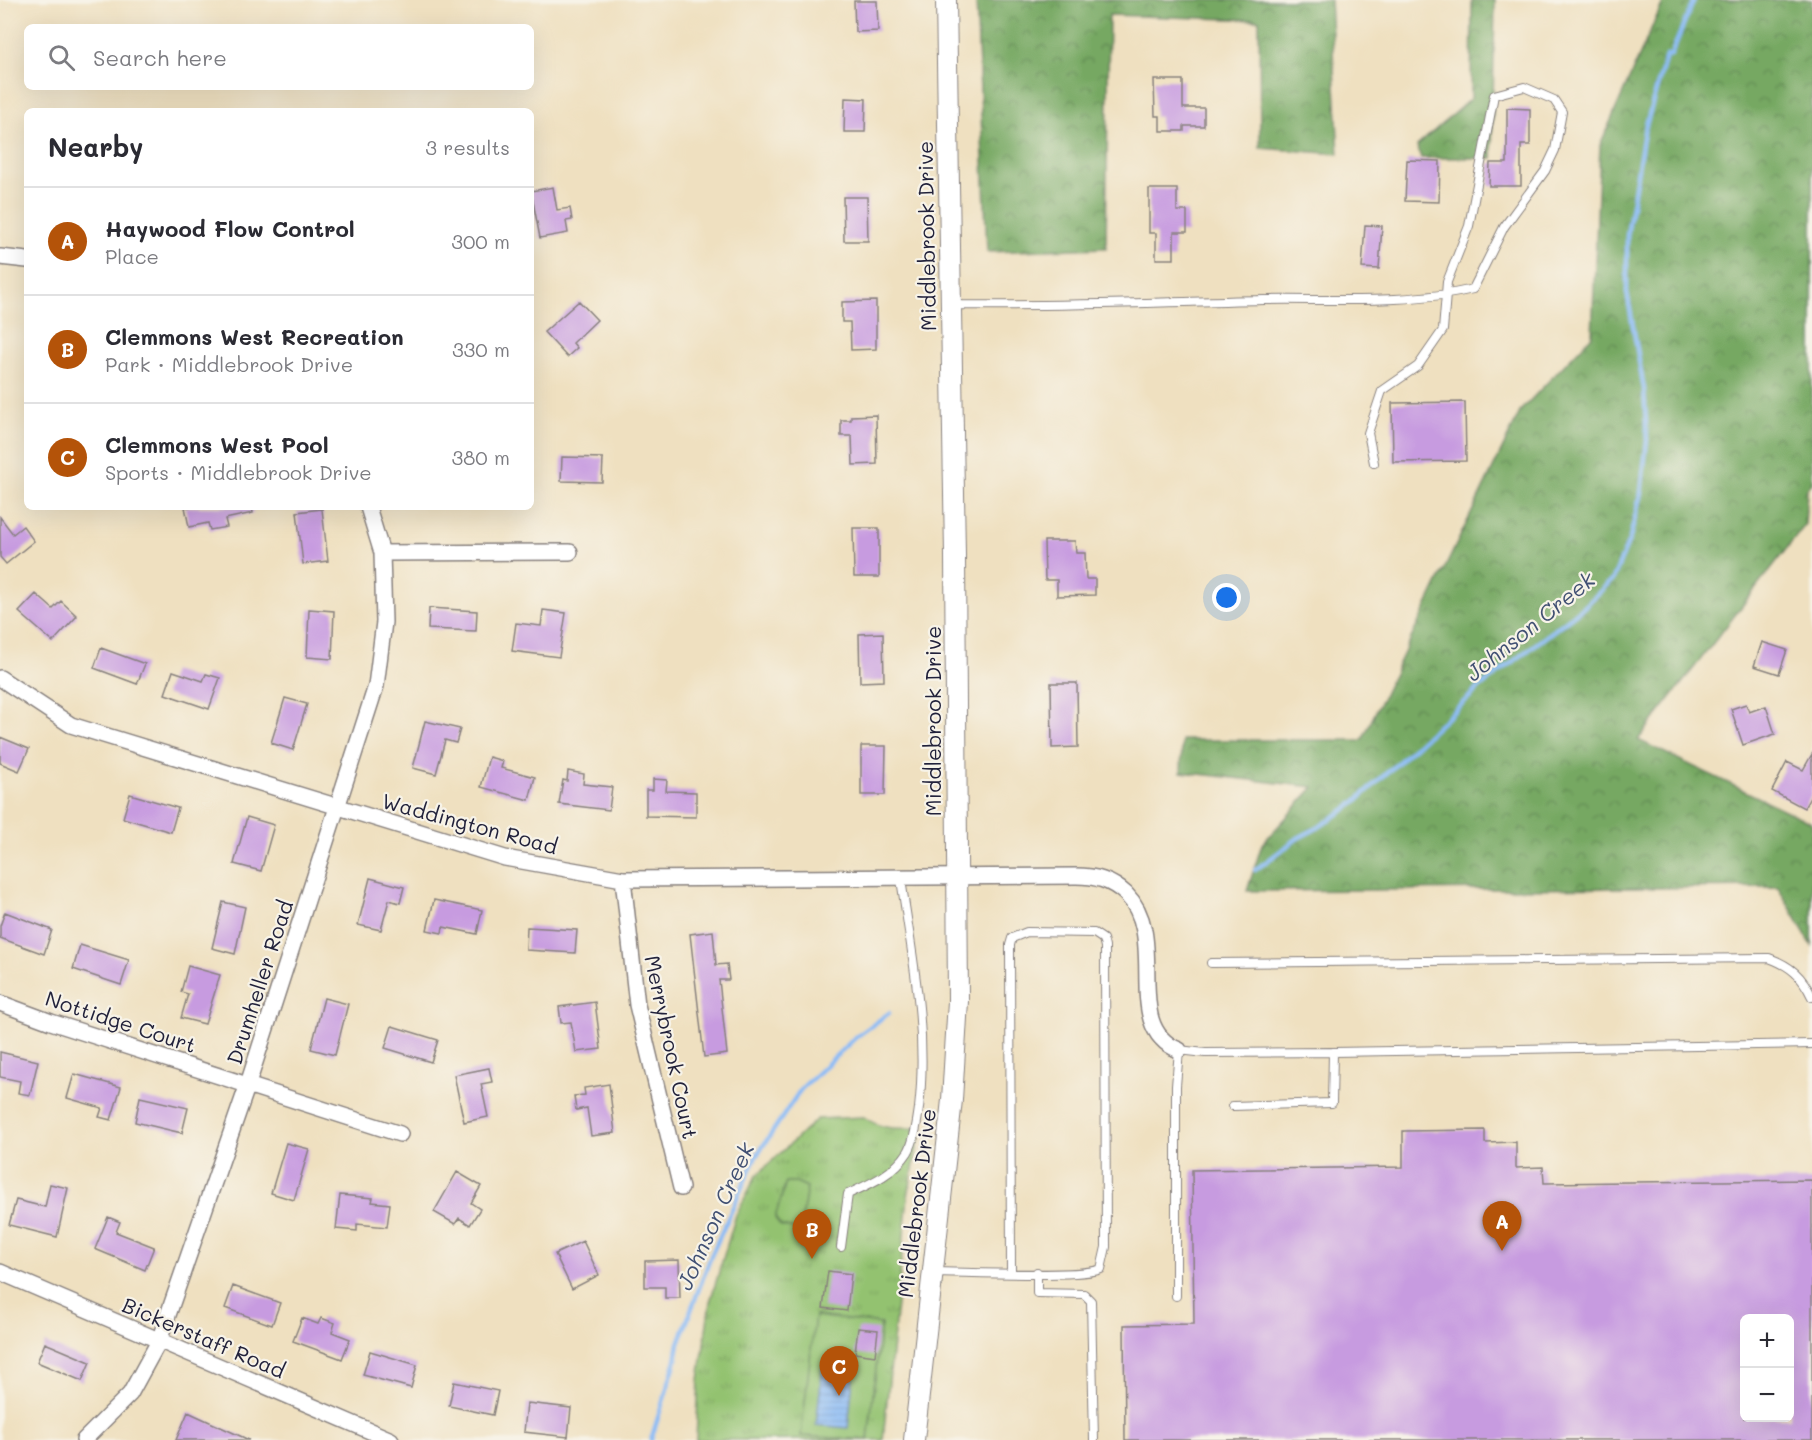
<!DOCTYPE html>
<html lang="en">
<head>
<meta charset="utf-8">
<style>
  :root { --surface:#fff; --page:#f2f2f3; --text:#2b2b33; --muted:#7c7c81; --line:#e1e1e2; --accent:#b45309 }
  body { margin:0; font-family:Mali,sans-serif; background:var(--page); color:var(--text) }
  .controls { position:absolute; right:18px; bottom:18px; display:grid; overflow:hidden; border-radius:9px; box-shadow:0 6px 24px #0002 }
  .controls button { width:54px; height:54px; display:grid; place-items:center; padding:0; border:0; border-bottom:2px solid var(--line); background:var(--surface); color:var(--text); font:30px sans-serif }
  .you { position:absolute; left:1227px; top:598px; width:21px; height:21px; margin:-15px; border:4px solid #fff; border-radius:50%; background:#1a73e8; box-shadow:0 0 0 9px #1a73e833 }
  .badge { display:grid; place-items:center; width:39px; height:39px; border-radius:50%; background:var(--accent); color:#fff; font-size:20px; font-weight:700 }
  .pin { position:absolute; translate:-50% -50px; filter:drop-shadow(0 2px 3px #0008) }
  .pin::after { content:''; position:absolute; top:32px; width:21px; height:18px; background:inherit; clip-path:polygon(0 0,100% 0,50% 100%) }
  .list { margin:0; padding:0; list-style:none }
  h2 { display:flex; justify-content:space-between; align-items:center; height:78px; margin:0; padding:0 24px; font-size:26px }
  h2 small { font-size:20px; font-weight:400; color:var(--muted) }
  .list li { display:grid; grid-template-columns:39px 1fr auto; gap:18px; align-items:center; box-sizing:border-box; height:108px; padding:0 24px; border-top:2px solid var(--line) }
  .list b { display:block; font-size:22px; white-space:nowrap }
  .list p { margin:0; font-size:20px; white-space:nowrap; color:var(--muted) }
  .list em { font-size:20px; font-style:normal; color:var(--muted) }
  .icon { flex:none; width:33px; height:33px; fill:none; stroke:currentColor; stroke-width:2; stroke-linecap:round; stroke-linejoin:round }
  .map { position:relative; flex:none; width:1812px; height:1440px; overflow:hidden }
  .search { position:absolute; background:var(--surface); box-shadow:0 6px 24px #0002; left:24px; top:24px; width:510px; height:66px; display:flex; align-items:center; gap:15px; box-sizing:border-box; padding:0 21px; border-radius:9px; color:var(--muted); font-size:22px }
  .panel { position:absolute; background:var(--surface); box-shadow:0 6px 24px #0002; left:24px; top:108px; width:510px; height:402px; border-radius:9px }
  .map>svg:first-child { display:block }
</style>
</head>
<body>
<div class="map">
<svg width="1812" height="1440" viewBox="0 0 1812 1440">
  <defs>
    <pattern id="forest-crowns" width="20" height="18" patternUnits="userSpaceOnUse" patternTransform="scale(1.5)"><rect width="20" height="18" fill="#76a862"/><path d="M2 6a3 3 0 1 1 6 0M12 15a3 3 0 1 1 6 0" fill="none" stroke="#608852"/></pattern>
    <pattern id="park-tufts" width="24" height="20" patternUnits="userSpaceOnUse" patternTransform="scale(1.5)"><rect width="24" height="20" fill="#93c270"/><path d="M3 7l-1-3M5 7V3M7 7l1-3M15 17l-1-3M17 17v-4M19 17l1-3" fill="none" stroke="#7ea662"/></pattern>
    <pattern id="water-rules" width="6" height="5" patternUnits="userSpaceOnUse" patternTransform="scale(1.5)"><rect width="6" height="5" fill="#8abbf6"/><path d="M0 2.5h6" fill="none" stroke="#77a0d4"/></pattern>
  </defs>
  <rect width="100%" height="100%" fill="#f7f3e8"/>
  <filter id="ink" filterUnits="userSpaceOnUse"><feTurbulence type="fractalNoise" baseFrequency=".0167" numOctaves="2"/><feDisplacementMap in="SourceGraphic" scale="12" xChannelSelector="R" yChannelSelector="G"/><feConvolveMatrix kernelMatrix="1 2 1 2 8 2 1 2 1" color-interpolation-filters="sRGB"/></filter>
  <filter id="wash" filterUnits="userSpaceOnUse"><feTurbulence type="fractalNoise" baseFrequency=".008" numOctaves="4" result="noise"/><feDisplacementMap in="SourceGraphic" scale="24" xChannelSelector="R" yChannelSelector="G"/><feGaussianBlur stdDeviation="1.35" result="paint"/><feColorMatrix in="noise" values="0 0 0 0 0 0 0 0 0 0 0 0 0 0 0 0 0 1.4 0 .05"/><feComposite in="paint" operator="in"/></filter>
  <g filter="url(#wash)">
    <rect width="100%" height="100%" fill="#efe0c0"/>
    <!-- forest -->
    <path fill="url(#forest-crowns)" stroke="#4c654e" stroke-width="1.5" d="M976 0H1330L1339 154 1260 148 1259 20 1109 15 1106 248 987 252Z
      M1472 0H1495L1492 158H1421L1417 146 1471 98Z
      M1664 0H1812V483L1807 489 1805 525 1638 740 1812 823V946L1778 887 1247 891 1262 844 1314 787 1181 772 1182 740H1362L1521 410 1592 336 1600 145Z"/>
    <!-- park -->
    <path fill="url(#park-tufts)" stroke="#5a7256" stroke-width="1.5" d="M864 1117C883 1131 898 1128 921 1128L908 1196 883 1440H696L699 1380 710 1302 736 1215 756 1176 817 1119Z"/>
    <!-- pitch -->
    <path fill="#93c270" stroke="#5a7256" stroke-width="1.5" d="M786 1182H796L807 1187 800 1230 781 1226 775 1218Z
      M815 1316 881 1324 868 1440 801 1436Z"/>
    <!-- water -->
    <path fill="url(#water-rules)" stroke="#566e98" stroke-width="1.5" d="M823 1365 854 1368 848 1428 816 1425Z"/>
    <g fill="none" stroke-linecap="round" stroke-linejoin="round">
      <!-- stream -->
      <path stroke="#8abbf6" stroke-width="4.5" d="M1255 870 1298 838 1319 827 1353 804 1479 688 1584 607 1613 579 1630 538 1641 493 1647 440 1644 389 1627 292V236L1644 132 1666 56 1671 55 1694 0
        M651 1440 676 1360 679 1343 711 1256 755 1158 801 1089 856 1037 889 1013"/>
    </g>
    <g id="blocks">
      <!-- building -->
      <path fill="#c79be0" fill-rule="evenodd" d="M854 1H877L878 31 855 32Z
        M1154 80H1183V108H1204V126H1184V131H1160V116H1155Z
        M845 98 866 99 865 132H844Z
        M1507 108 1530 109V145H1521V186H1489L1490 163H1507Z
        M1407 160 1440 161 1439 202 1405 201Z
        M553 187 557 210 570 208 572 220 566 221 568 233 540 238 531 191Z
        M1149 189H1177V211H1187V232H1174V259H1156V233H1149Z
        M843 197H867L868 241H844Z
        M1365 225 1382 226 1379 269 1362 268Z
        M579 301 597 320 573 343 577 348 567 357 544 332Z
        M876 301V349L851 350 850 322H842V302Z
        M1465 402 1466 461 1393 462 1392 403Z
        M876 415 877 464 853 465 852 436H841V420H851V416Z
        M562 457 603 458 602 482 561 481Z
        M185 507H252L253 513 225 519 227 527 210 530 208 523 189 527Z
        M322 509 328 561 303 564 297 512Z
        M0 517 13 534 23 526 34 541 6 564 0 557Z
        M853 528H879V577H854Z
        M1044 541H1075L1076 553H1085L1086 579H1095V595L1057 596V580H1045Z
        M36 594 53 609 61 601 77 616 53 642 19 612Z
        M429 608 477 611 476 631 428 629Z
        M309 609 334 611 332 659 307 657Z
        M543 610 566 613 559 657 512 651 516 623 541 626Z
        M883 633 884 681 860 682 859 634Z
        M1762 642 1787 650 1779 674 1754 666Z
        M101 648 145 664 137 684 94 668Z
        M173 671 203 681 206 674 220 678 209 709 165 694Z
        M1051 683H1077L1078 747 1052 748Z
        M285 698 307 704 293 750 271 743Z
        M1746 704 1749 712 1766 706 1775 734 1743 745 1731 709Z
        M425 721 460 729 456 743 445 740 436 774 413 768Z
        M0 737 29 749 19 771 0 763Z
        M861 746H886L885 795H861Z
        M1812 754V794L1804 808 1772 791 1787 762 1803 770Z
        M489 757 503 761 501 768 535 777 529 800 481 787Z
        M568 771 584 774 583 784 612 787 609 810 559 804 563 780 567 781Z
        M653 779 667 780 666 791 696 792V817L646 816V790H653Z
        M130 794 178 808 171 832 123 818Z
        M247 817 274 825 261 871 234 864Z
        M370 878 404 887 400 903 389 900 381 930 358 925Z
        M434 900 482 910 477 934 443 927 442 933 427 930Z
        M223 902 245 907 235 954 212 948Z
        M5 912 52 930 44 954 0 938V926Z
        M527 927 577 930 575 953 526 950Z
        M713 931 716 965 727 964 729 980H719L727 1054 704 1057 690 934Z
        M80 945 129 960 121 985 73 969Z
        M188 966 220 975 205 1024 181 1018 188 994 181 992Z
        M324 998 348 1004 335 1055 311 1049Z
        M595 1002 601 1049 576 1052 571 1022 561 1023 559 1007Z
        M392 1026 438 1040 431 1062 385 1048Z
        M0 1052 38 1061 30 1095 18 1093 20 1081 0 1077Z
        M489 1068 492 1082 481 1084 488 1117 464 1122 454 1075Z
        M74 1074 121 1087 111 1120 99 1117 102 1108 67 1098Z
        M609 1084 615 1133 591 1136 587 1108 576 1110 574 1096 585 1095 584 1088Z
        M140 1097 188 1108 182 1133 135 1122Z
        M1485 1130V1143L1516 1142V1168L1543 1167 1544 1183 1812 1180V1440H1125L1124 1325 1194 1324 1192 1170 1403 1167V1131ZM1744 1318H1790V1418H1744Z
        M286 1143 309 1149 294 1200 271 1193Z
        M457 1172 481 1186 471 1203 480 1209 470 1225 459 1218 455 1224 434 1212Z
        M50 1184 68 1188 57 1237 9 1225 16 1200 45 1207Z
        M340 1195 373 1198 372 1202 390 1204 387 1227 357 1224V1231L336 1229Z
        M108 1217 120 1222 116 1232 154 1247 145 1270 95 1249Z
        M583 1241 599 1275 572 1289 555 1254Z
        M679 1260 680 1298H665V1287H645V1261Z
        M828 1271 851 1274 847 1311 823 1308Z
        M233 1286 280 1303 272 1325 225 1308Z
        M302 1318 318 1324 321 1318 335 1323 332 1332 350 1339 342 1359 293 1341Z
        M858 1328 878 1330 875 1356 855 1353Z
        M45 1343 90 1362 82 1381 37 1362Z
        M370 1351 417 1365 411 1388 363 1375Z
        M454 1382 498 1391 493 1415 449 1406Z
        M527 1403 571 1408 568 1437 524 1432Z
        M188 1412 249 1440H176Z"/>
    </g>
  </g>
  <g filter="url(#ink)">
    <use href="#blocks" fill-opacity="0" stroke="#88817e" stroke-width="1.5"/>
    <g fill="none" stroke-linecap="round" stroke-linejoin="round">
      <defs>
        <path id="service" d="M953 305C1056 307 1160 302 1264 300 1328 299 1412 304 1473 289L1504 227 1545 171 1555 150 1562 112 1554 100 1524 87 1494 95 1469 226 1447 282 1443 330 1418 366 1382 391 1368 433 1374 463
          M1211 963 1769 958C1791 966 1802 976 1812 997
          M1233 1106 1332 1103 1333 1052
          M841 1247 848 1194C870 1184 894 1174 908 1152 915 1140 917 1122 919 1108 928 1031 912 955 901 879
          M933 1272C963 1272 1083 1278 1101 1269L1106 1247 1105 947 1103 939 1094 933 1027 932 1012 938 1010 945 1011 1272
          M1037 1272V1293L1084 1294 1091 1301 1094 1440
          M1176 1296V1086L1179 1050 1205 1053 1333 1052 1812 1044"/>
        <path id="minor" d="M0 257 27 260
          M382 553 570 552
          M0 678 71 725 505 858 623 879 1076 876C1095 876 1111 880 1126 894 1170 938 1120 1027 1179 1050
          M623 879 637 1005 681 1188
          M0 1003 51 1022 400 1134
          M0 1272 391 1440
          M84 1440 130 1394 159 1341 248 1084 376 686 384 622 382 553 368 507"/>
        <path id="tertiary" d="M914 1440 952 1100 958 1001 955 555 946 0"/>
      </defs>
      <!-- service casing -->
      <use href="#service" stroke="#88817e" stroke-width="10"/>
      <!-- minor casing -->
      <use href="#minor" stroke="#88817e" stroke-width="18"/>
      <!-- tertiary casing -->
      <use href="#tertiary" stroke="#88817e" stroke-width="22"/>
      <!-- service -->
      <use href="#service" stroke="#fff" stroke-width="8"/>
      <!-- minor -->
      <use href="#minor" stroke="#fff" stroke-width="15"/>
      <!-- tertiary -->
      <use href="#tertiary" stroke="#fff" stroke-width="20"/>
    </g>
  </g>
  <g text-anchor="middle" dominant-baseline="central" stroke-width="4.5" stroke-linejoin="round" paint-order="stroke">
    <!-- street labels -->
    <g font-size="21" fill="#22223b" stroke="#f7f3e8">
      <text transform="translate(926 236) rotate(-91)">Middlebrook Drive</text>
      <text transform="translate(932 721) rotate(-90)">Middlebrook Drive</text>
      <text transform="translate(470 823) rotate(15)">Waddington Road</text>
      <text transform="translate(259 982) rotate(-72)">Drumheller Road</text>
      <text transform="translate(121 1021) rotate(18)">Nottidge Court</text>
      <text transform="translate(672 1047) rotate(78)">Merrybrook Court</text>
      <text transform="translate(916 1203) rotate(-83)">Middlebrook Drive</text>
      <text transform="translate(204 1337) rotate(23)">Bickerstaff Road</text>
    </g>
    <!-- water labels -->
    <g font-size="22" font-style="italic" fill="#415073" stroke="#f7f3e8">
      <text transform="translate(1530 626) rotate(-39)">Johnson Creek</text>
      <text transform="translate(715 1216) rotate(-66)">Johnson Creek</text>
    </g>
  </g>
</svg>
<div class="controls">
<button>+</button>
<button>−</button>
</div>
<div class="you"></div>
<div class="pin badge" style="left:1502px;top:1251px">A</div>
<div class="pin badge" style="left:812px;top:1259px">B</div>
<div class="pin badge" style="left:839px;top:1396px">C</div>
<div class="search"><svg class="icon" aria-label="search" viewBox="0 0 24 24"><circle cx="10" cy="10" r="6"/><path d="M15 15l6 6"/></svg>Search here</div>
<section class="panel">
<h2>Nearby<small>3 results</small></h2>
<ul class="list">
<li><span class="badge">A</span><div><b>Haywood Flow Control</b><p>Place</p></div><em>300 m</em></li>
<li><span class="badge">B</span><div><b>Clemmons West Recreation</b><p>Park · Middlebrook Drive</p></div><em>330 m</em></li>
<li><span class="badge">C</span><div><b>Clemmons West Pool</b><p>Sports · Middlebrook Drive</p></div><em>380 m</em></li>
</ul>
</section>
</div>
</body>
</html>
